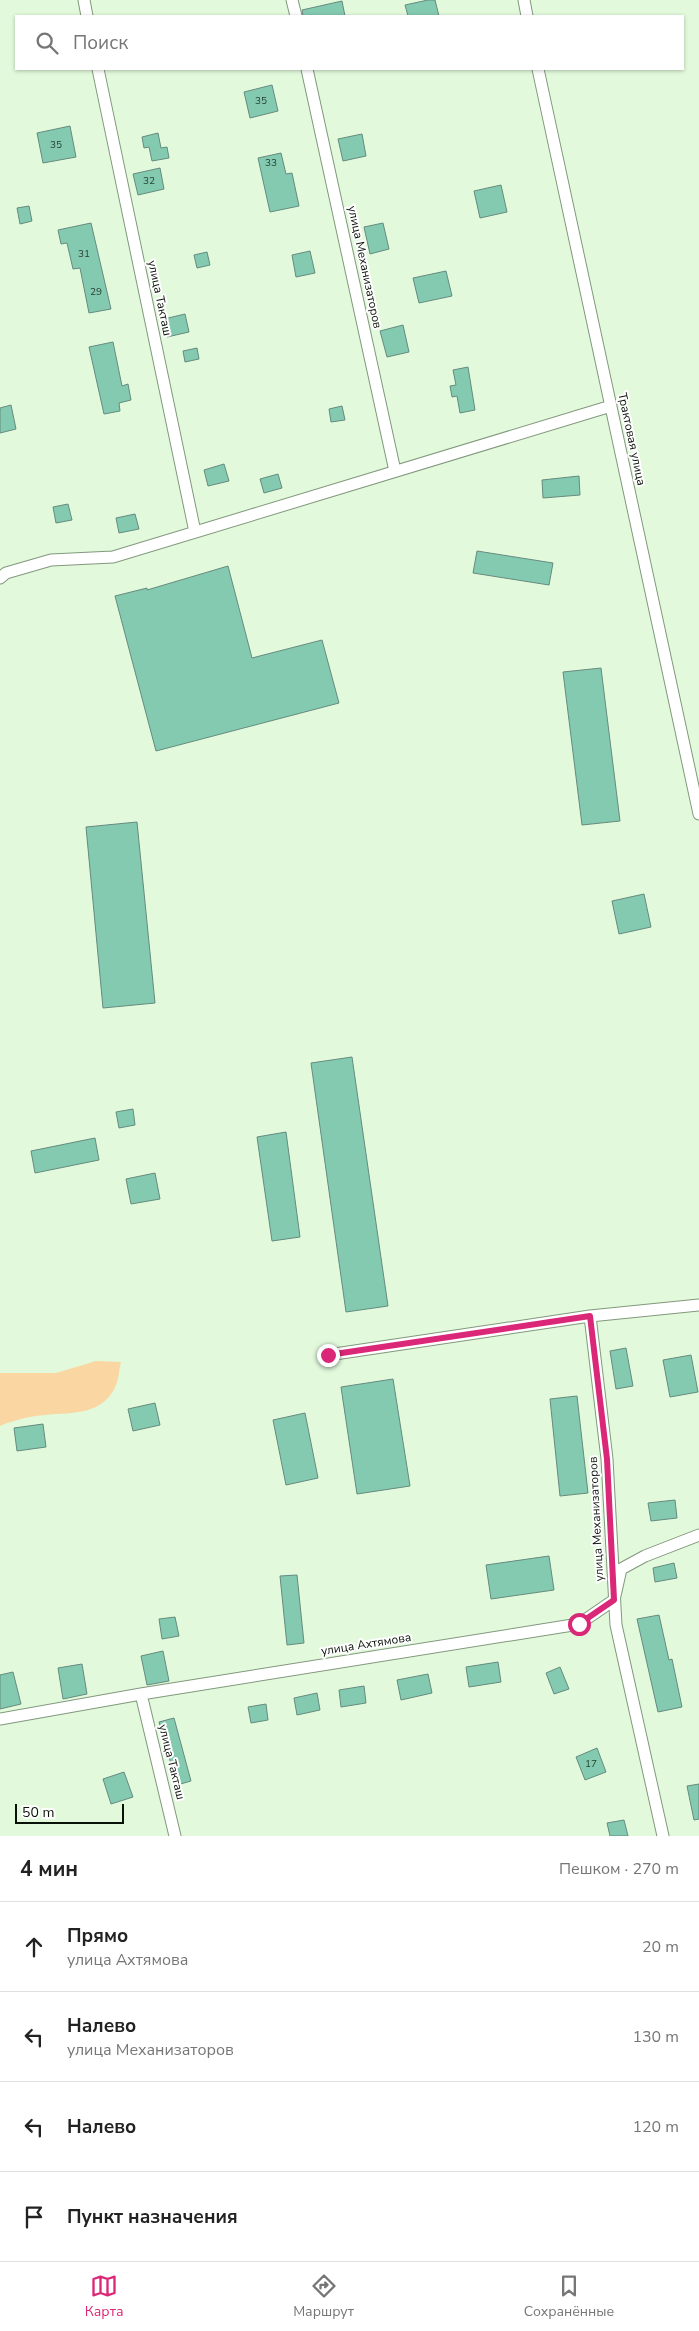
<!DOCTYPE html>
<html lang="ru">
<head>
<meta charset="utf-8">
<style>
  :root { --surface:#fff; --page:#f6f6f6; --text:#222; --muted:#767676; --line:#e0e0e0; --accent:#db2777 }
  body { margin:0; font-family:"Nunito Sans",sans-serif; background:var(--page); color:var(--text) }
  .scale { position:absolute; left:15px; bottom:12px; width:109px; box-sizing:border-box; padding-left:5px; border:2px solid #0a1208; border-top:0; font-size:14px; line-height:18px; white-space:nowrap; color:#0a1208; -webkit-text-stroke:4px #fefefe; paint-order:stroke }
  .stop { position:absolute; width:15px; height:15px; margin:-11px; border:4px solid #db2777; border-radius:50%; background:#fff }
  .stop.end { background:#db2777; border-color:#fff; box-shadow:0 1px 5px #0008 }
  .list { margin:0; padding:0; list-style:none }
  h2 { display:flex; justify-content:space-between; align-items:center; height:65px; margin:0; padding:0 20px; font-size:21px }
  h2 small { font-size:16px; font-weight:400; color:var(--muted) }
  .list li { display:grid; grid-template-columns:32px 1fr auto; gap:15px; align-items:center; box-sizing:border-box; height:90px; padding:0 20px; border-top:1px solid var(--line) }
  .list b { display:block; font-size:19px; white-space:nowrap }
  .list p { margin:0; font-size:16px; white-space:nowrap; color:var(--muted) }
  .list em { font-size:16px; font-style:normal; color:var(--muted) }
  .icon { flex:none; width:28px; height:28px; fill:none; stroke:currentColor; stroke-width:2; stroke-linecap:round; stroke-linejoin:round }
  .map { position:relative; flex:none; width:699px; height:1836px; overflow:hidden }
  .search { position:absolute; background:var(--surface); box-shadow:0 1px 4px #0004; left:15px; right:15px; top:15px; height:55px; display:flex; align-items:center; gap:12px; box-sizing:border-box; padding:0 18px; border-radius:0px; color:var(--muted); font-size:19px }
  .sheet { height:425px; background:var(--surface) }
  nav { display:flex; justify-content:space-around; align-items:center; box-sizing:border-box; height:70px; border-top:1px solid var(--line); background:var(--surface); font-size:14px; color:var(--muted) }
  nav a { display:grid; justify-items:center; gap:2px }
  nav .on { color:var(--accent) }
  .map>svg:first-child { display:block }
</style>
</head>
<body>
<div class="map">
<svg width="699" height="1836" viewBox="0 0 699 1836">
  <rect width="100%" height="100%" fill="#e2f9dc"/>
  <!-- green -->
  <path fill="#f9d6a2" d="M96 1361 121 1362C119 1369 119 1378 116 1385 103 1416 73 1412 45 1415 31 1416 13 1420 0 1426V1373H56Z"/>
  <!-- building -->
  <path fill="#83cab1" stroke="#668b7e" d="M428 0H435L439 16H408L405 5Z
    M342 1 345 16H303L302 10Z
    M272 85 278 111 250 118 244 92Z
    M70 126 76 157 43 163 37 133Z
    M158 133 161 148 167 147 169 158 152 161 149 147 144 148 142 137Z
    M362 134 366 156 343 161 338 139Z
    M281 153 286 174 292 173 299 206 270 212 258 158Z
    M160 168 164 189 138 195 133 174Z
    M501 185 507 212 480 218 474 191Z
    M29 206 32 221 20 224 17 208Z
    M91 223 111 309 89 313 80 268 73 269 67 243 61 244 58 230Z
    M383 223 389 249 370 254 364 227Z
    M310 251 315 273 296 277 292 255Z
    M207 252 210 265 197 268 194 255Z
    M446 271 452 296 419 303 413 278Z
    M185 314 189 332 167 337 164 319Z
    M403 325 409 352 387 357 380 331Z
    M113 342 122 386 128 384 131 400 119 403 120 411 104 414 89 347Z
    M197 348 199 359 185 362 183 351Z
    M468 367 475 410 460 413 457 396 452 397 450 386 456 385 453 370Z
    M11 405 16 429 0 433V408Z
    M342 406 345 420 331 422 329 409Z
    M224 464 229 481 208 486 204 470Z
    M278 474 282 488 264 493 260 479Z
    M579 476 580 495 543 498 542 480Z
    M68 504 72 520 56 523 53 507Z
    M135 514 139 529 119 533 116 518Z
    M477 551 553 563 549 585 473 573Z
    M228 566 252 658 322 640 339 703 156 751 115 596 147 588V590Z
    M601 668 620 821 582 825 563 672Z
    M137 822 155 1003 103 1008 86 827Z
    M644 894 651 927 619 934 612 901Z
    M352 1057 388 1306 346 1312 311 1063Z
    M133 1109 135 1125 119 1128 116 1112Z
    M286 1132 300 1237 272 1241 257 1137Z
    M95 1138 99 1160 35 1173 31 1151Z
    M155 1173 160 1199 131 1204 126 1179Z
    M626 1348 633 1386 616 1389 610 1351Z
    M691 1355 698 1392 670 1397 663 1360Z
    M393 1379 410 1486 357 1494 341 1387Z
    M577 1396 588 1493 560 1496 550 1399Z
    M155 1403 160 1425 133 1431 128 1409Z
    M305 1413 318 1478 286 1485 273 1420Z
    M43 1424 46 1447 17 1451 14 1428Z
    M675 1500 677 1518 651 1521 648 1503Z
    M549 1556 554 1590 491 1599 486 1565Z
    M674 1563 677 1578 655 1582 653 1568Z
    M297 1575 304 1643 287 1645 280 1576Z
    M659 1615 669 1660 672 1659 682 1707 658 1712 637 1619Z
    M175 1617 179 1636 162 1639 159 1619Z
    M163 1651 169 1681 147 1685 141 1656Z
    M498 1662 501 1682 469 1687 466 1667Z
    M82 1664 87 1694 63 1699 58 1668Z
    M560 1667 569 1689 554 1694 546 1673Z
    M13 1672 21 1704 0 1709V1675Z
    M428 1674 432 1693 401 1700 397 1680Z
    M364 1686 366 1703 341 1707 339 1690Z
    M317 1693 320 1710 297 1715 294 1698Z
    M266 1704 268 1720 251 1723 248 1707Z
    M174 1718 191 1781 177 1785 159 1722Z
    M597 1748 606 1772 585 1780 576 1757Z
    M124 1772 133 1797 111 1804 103 1779Z
    M699 1784V1819L694 1820 687 1786Z
    M624 1820 628 1836H610L607 1823Z"/>
  <g fill="none" stroke-linecap="round" stroke-linejoin="round">
    <defs>
      <path id="street" d="M84 0 87 16
        M292 0 296 16
        M524 0 527 16
        M98 69 195 532
        M307 69 395 471
        M538 69 699 814
        M0 578 6 573 51 560 113 557 611 406
        M590 1316 607 1459 616 1625 663 1836
        M328 1355 590 1316 699 1305
        M141 1694 175 1836
        M0 1719 141 1694 579 1624 614 1600 621 1569 645 1556 699 1535"/>
    </defs>
    <!-- street casing -->
    <use href="#street" stroke="#82987d" stroke-width="13"/>
    <!-- street -->
    <use href="#street" stroke="#fff" stroke-width="11"/>
  </g>
  <g fill="none" stroke-linecap="round" stroke-linejoin="round">
    <!-- route -->
    <path stroke="#db2777" stroke-width="6" d="M328 1355 590 1316 607 1459 614 1600 579 1624"/>
  </g>
  <g text-anchor="middle" dominant-baseline="central" stroke-width="4" stroke-linejoin="round" paint-order="stroke">
    <!-- number labels -->
    <g font-size="10" fill="#284032">
      <text x="261" y="101">35</text>
      <text x="56" y="145">35</text>
      <text x="271" y="163">33</text>
      <text x="149" y="181">32</text>
      <text x="84" y="254">31</text>
      <text x="96" y="292">29</text>
      <text x="591" y="1764">17</text>
    </g>
    <!-- street labels -->
    <g font-size="12" fill="#0a1208" stroke="#fefefe">
      <text transform="translate(365 267) rotate(78)">улица Механизаторов</text>
      <text transform="translate(160 298) rotate(78)">улица Такташ</text>
      <text transform="translate(632 439) rotate(78)">Трактовая улица</text>
      <text transform="translate(596 1519) rotate(-93)">улица Механизаторов</text>
      <text transform="translate(366 1644) rotate(-9)">улица Ахтямова</text>
      <text transform="translate(172 1762) rotate(76)">улица Такташ</text>
    </g>
  </g>
</svg>
<div class="scale">50 m</div>
<div class="stop" style="left:579px;top:1624px"></div>
<div class="stop end" style="left:328px;top:1355px"></div>
<div class="search"><svg class="icon" aria-label="search" viewBox="0 0 24 24"><circle cx="10" cy="10" r="6"/><path d="M15 15l6 6"/></svg>Поиск</div>
</div>
<section class="sheet">
<h2>4 мин<small>Пешком · 270 m</small></h2>
<ul class="list">
<li><svg class="icon" aria-label="ahead" viewBox="0 0 24 24"><path d="M12 20V5M6 11l6-6 6 6"/></svg><div><b>Прямо</b><p>улица Ахтямова</p></div><em>20 m</em></li>
<li><svg class="icon" aria-label="left" viewBox="0 0 24 24"><path d="M17 20v-9H6M10 6l-5 5 5 5"/></svg><div><b>Налево</b><p>улица Механизаторов</p></div><em>130 m</em></li>
<li><svg class="icon" aria-label="left" viewBox="0 0 24 24"><path d="M17 20v-9H6M10 6l-5 5 5 5"/></svg><div><b>Налево</b></div><em>120 m</em></li>
<li><svg class="icon" aria-label="arrive" viewBox="0 0 24 24"><path d="M6 21V4h12l-3 4 3 4H6"/></svg><div><b>Пункт назначения</b></div></li>
</ul>
</section>
<nav>
<a class="on"><svg class="icon" aria-label="map" viewBox="0 0 24 24"><path d="M3 6l6-2 6 2 6-2v14l-6 2-6-2-6 2zM9 4v14M15 6v14"/></svg>Карта</a>
<a><svg class="icon" aria-label="directions" viewBox="0 0 24 24"><path d="M12 3l9 9-9 9-9-9zM9 14v-3h6M13 9l2 2-2 2"/></svg>Маршрут</a>
<a><svg class="icon" aria-label="saved" viewBox="0 0 24 24"><path d="M7 4h10v16l-5-4-5 4z"/></svg>Сохранённые</a>
</nav>
</body>
</html>
